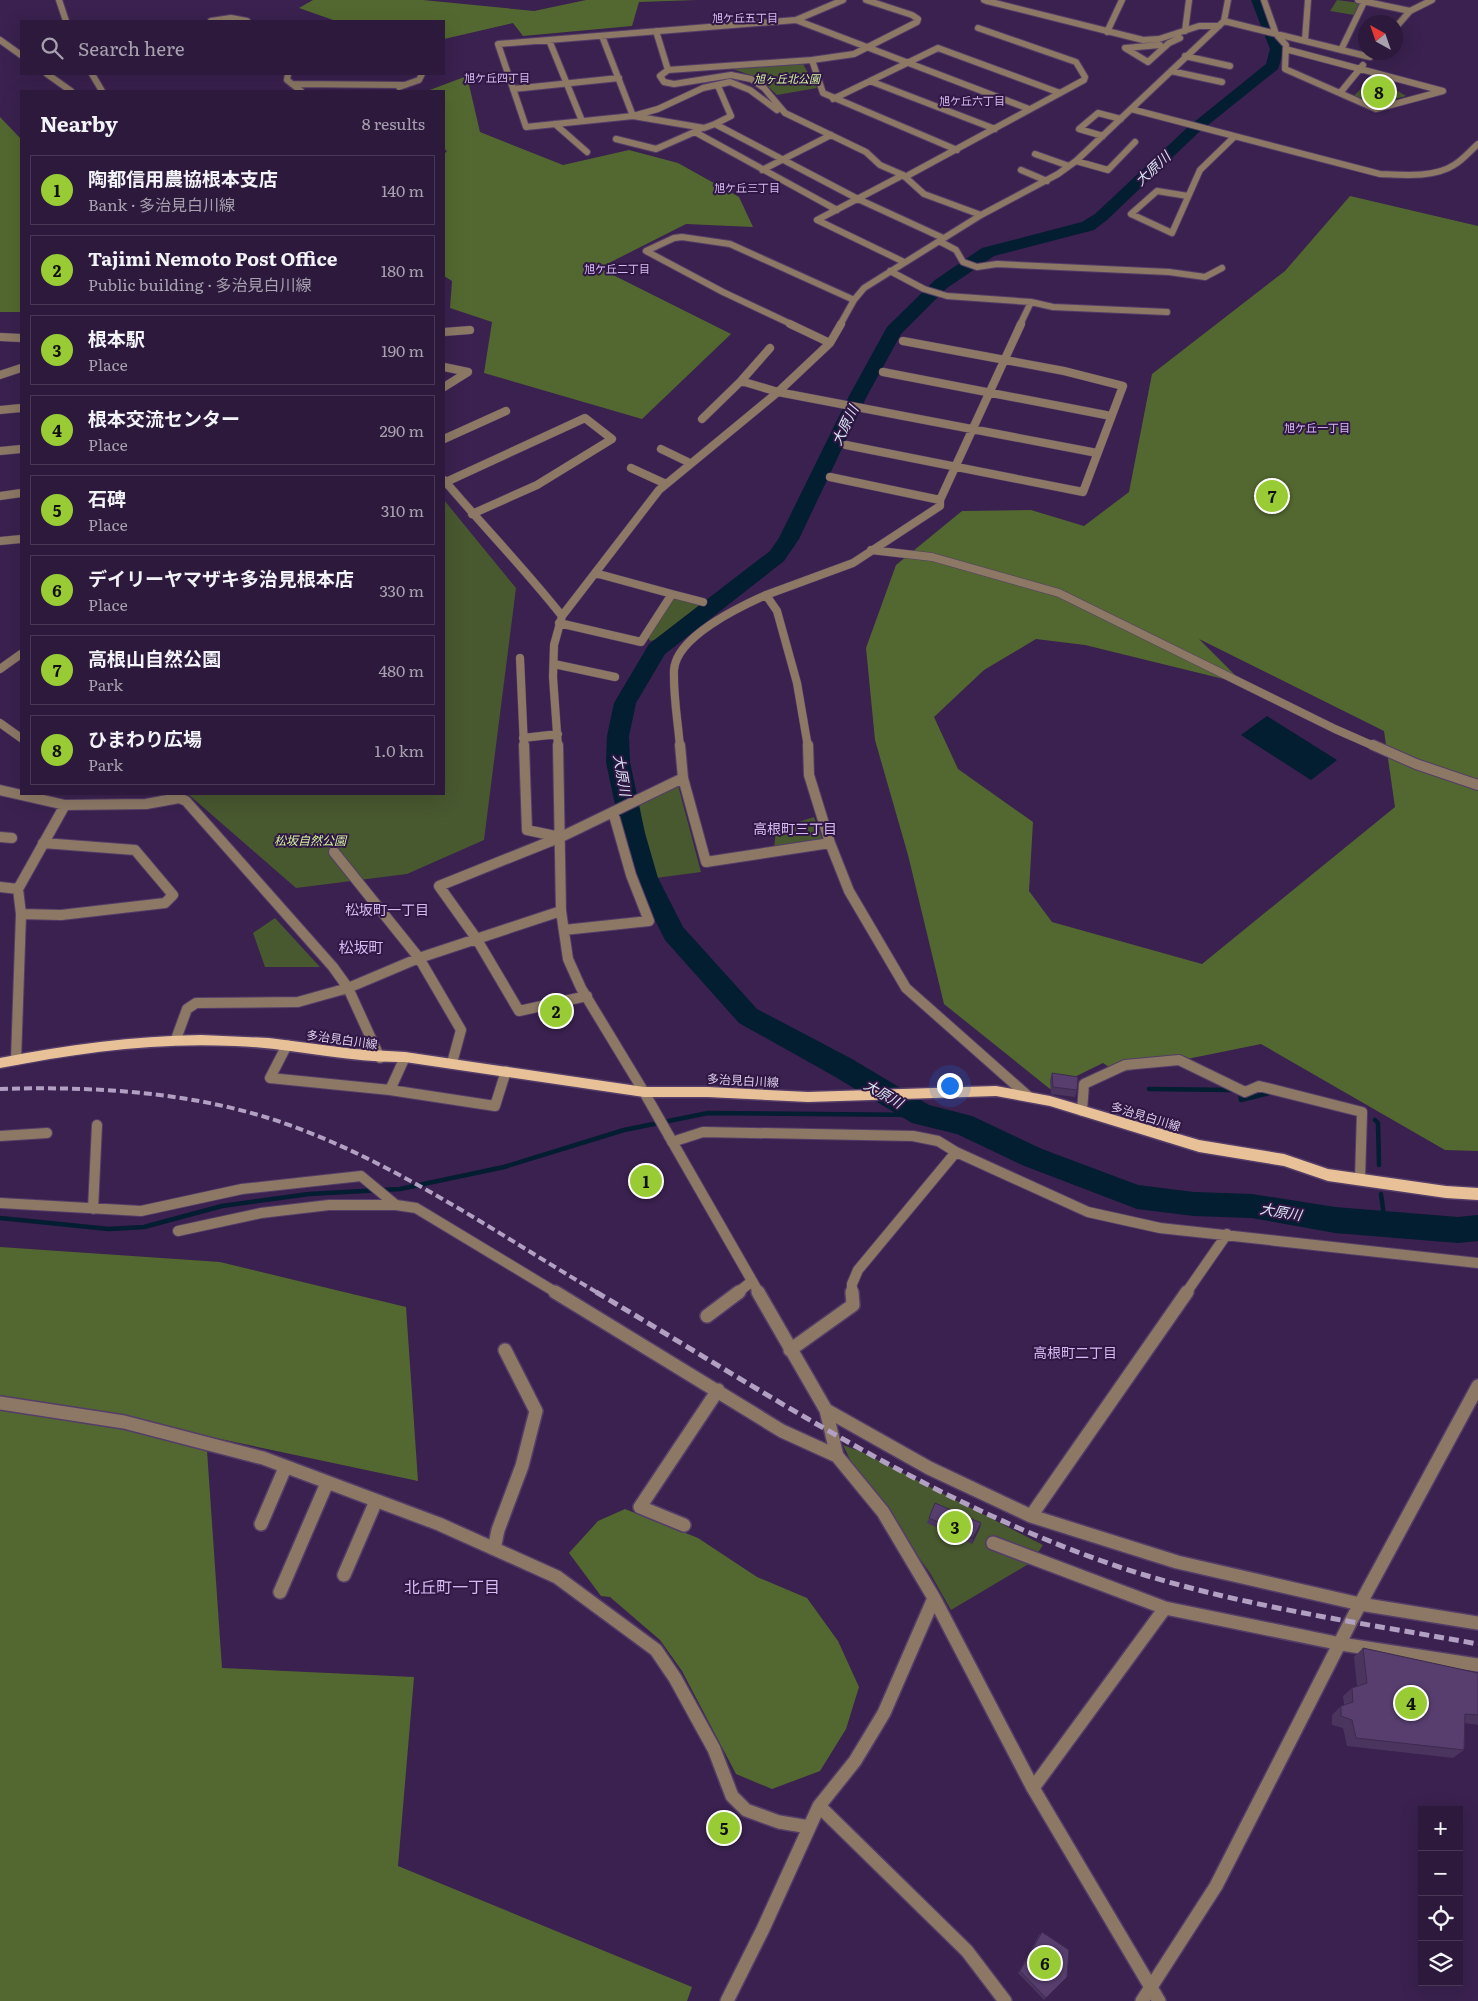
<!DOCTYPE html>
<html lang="en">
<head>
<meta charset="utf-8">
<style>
  :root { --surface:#2c193b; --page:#342242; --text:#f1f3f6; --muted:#a6a0af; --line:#483855; --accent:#99cb35 }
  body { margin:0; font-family:Literata,"Noto Sans JP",serif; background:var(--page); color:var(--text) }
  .controls { position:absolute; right:15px; bottom:15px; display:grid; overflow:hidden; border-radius:0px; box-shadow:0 5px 20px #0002 }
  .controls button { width:45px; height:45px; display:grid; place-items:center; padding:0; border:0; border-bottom:1px solid var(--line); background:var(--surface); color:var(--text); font:25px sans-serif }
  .compass { position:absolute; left:1358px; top:15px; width:45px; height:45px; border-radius:50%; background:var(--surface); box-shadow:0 5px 20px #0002; rotate:320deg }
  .you { position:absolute; left:949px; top:1085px; width:18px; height:18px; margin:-12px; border:4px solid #fff; border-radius:50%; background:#1a73e8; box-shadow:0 0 0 8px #1a73e833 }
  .badge { display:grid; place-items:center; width:32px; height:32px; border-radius:50%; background:var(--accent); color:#111; font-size:16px; font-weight:700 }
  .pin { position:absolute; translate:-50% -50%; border:2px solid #fff; box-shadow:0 1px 5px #0006 }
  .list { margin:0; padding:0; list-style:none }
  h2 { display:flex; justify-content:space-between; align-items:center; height:65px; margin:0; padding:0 20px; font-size:21px }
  h2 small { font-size:16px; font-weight:400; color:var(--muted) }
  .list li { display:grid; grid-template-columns:32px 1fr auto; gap:15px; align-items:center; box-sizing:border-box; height:70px; margin:0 10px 10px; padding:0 10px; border:1px solid var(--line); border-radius:0px }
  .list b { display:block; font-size:19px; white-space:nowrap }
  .list p { margin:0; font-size:16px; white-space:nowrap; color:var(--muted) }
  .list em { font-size:16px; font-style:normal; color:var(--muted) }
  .icon { flex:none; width:28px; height:28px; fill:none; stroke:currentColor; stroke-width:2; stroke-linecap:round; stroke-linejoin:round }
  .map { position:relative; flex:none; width:1478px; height:2001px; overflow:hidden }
  .search { position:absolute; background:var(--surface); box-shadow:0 5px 20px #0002; left:20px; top:20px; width:425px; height:55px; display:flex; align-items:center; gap:12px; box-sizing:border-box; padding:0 18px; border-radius:0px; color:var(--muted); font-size:19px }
  .panel { position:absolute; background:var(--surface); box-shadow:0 5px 20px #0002; left:20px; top:90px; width:425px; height:705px; border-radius:0px }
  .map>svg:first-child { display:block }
</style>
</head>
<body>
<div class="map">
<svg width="1478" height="2001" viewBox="0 0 1478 2001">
  <rect width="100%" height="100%" fill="#3a214f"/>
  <!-- green -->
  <path fill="#48582f" d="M1337 0 1360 3 1354 15 1330 11Z
    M798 63 803 64 817 88 777 95 759 78 727 67Z
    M1368 81 1391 87 1406 96 1374 104 1354 96Z
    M444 500 516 588 484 840 407 874 296 888 188 794H444Z
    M678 598 701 604 655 640 650 641 648 637 672 599Z
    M678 785 701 872 656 878 635 805Z
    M814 817 823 841 774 849 776 829Z
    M275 918 320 967H265L253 933Z
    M843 1445 862 1452 1043 1545 1032 1562 951 1610 930 1573 853 1466Z"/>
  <!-- forest -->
  <path fill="#536830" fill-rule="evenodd" d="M313 0H423L534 11 586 0H697L639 2 632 26 523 36 513 23 444 39V21H336L299 8Z
    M467 76 480 132 563 165 629 150 678 163 739 197 753 227 686 224 599 268 731 334 642 419 484 373 492 322 450 308 452 281 444 276V154L447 151 444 149V91H427Z
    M0 117 21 139V312H0Z
    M1350 196 1478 226V1151L1445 1150 1261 1044 1118 1073 1103 1063 1050 1089 944 1004 908 855 875 740 866 648 896 565 962 511 1031 510 1084 526 1129 492 1152 374 1285 271ZM1036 639 1085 645 1244 684 1199 639 1384 731 1395 807 1202 964 1052 922 1029 891 1033 822 958 769 934 717 984 670Z
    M0 1247 220 1262 406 1307 418 1481 206 1436 222 1668 414 1677 398 1866 692 1987 687 2001H0Z
    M625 1509 698 1538 757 1577 807 1598 838 1641 859 1687 846 1729 820 1771 772 1789 736 1774 682 1671 660 1640 610 1597 601 1596 569 1553 598 1521Z"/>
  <!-- water -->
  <path fill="#031d31" d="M1267 716 1337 760 1311 780 1241 735Z"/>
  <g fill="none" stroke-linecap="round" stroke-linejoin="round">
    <!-- stream -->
    <path stroke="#031d31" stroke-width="4.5" d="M1149 1089 1232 1090
      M1240 1090 1241 1100 1269 1093
      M1375 1120 1378 1123 1379 1165
      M1381 1194 1385 1223
      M0 1218 109 1229 144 1227 222 1206 309 1194 400 1189 504 1167 624 1130 708 1113 922 1115"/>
    <!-- river -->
    <path fill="#031d31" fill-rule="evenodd" d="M1251 0H1265L1284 49 1278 69 1198 133 1107 220 1094 230 994 256 947 288 901 334 867 396 799 539 784 561 665 654 636 703 629 736 630 762 645 833 658 878 683 927 757 1009 852 1059 929 1105 972 1116 1042 1149 1138 1185 1194 1192 1252 1194 1335 1207 1458 1217 1478 1215V1241L1458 1243 1335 1233 1252 1218 1194 1216 1137 1209 1022 1165 957 1134 912 1123 832 1075 739 1023 665 940 634 878 621 833 606 762 607 736 614 703 649 644 770 551 779 538 849 396 887 327 935 280 982 248 1082 222 1095 214 1188 127 1266 64 1270 49Z"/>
    <defs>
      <path id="minor-far3" d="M59 0 66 21
        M1264 0 1276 34 1286 45 1285 69 1376 109 1443 91 1289 50
        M1358 0 1410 11 1432 0
        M987 1 1143 40 1159 39 1199 26H1219
        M796 20 843 0
        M211 21 231 18 247 21
        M1224 21 1370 57
        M1396 27 1410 11
        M656 31 668 70
        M1185 31 1189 0
        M1107 32 1122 0
        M602 36 633 116 658 109 703 88 730 82 750 90 777 110
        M0 40 21 55
        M549 40 582 121
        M1305 40 1308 0
        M1160 45 1125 48 1148 62 1169 43 1180 38
        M1341 50 1365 0
        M1185 56 1230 66
        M812 60 854 54 917 22 918 19 912 15 866 0
        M1171 71 1222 82
        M47 74 71 91
        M92 74 102 91
        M288 74 287 80 301 91
        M870 81 995 129
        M292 84 405 85
        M399 87 419 80 422 74
        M513 89 619 78
        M1340 93 1363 65
        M833 99 938 48 1060 93
        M1131 109 1380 174C1403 175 1434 178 1454 165 1463 160 1470 151 1478 144
        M555 124 587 152
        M715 124 731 116 718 86
        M695 132 837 210
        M1103 136 1079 129 1098 113 1121 119
        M616 139 656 149 699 130
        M957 150 823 93 812 60 668 70 660 76 664 82 674 84 731 75 751 79 764 88 785 113 866 152 880 165 903 175 924 194 981 215
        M1035 154 1069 166
        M1076 161 1108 170 1135 142
        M762 170 831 135
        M1021 170 1047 181
        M903 175 817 220 904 262
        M905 177 1084 80 1085 77 1076 62 978 28
        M1188 196 1157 191 1131 214 1172 233 1200 170 1234 137
        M943 238 858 199 715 124 704 128 633 116 526 127 498 44 796 20 1029 109
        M939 241 956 250 963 262 977 267 997 264 1169 272 1205 277 1222 268
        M890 271 924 289 947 296 1031 302 1020 325
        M1031 302 1053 307 1167 312
        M793 325 723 292 646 251 674 238 682 237 730 244 854 300
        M840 325 854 300 864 288 981 215 1058 174 1076 161 1224 21 1228 0"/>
      <path id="minor-far2" d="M790 324 830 343
        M444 332 470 330
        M0 337 21 338
        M444 367 468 372 444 387
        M883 372 1111 416
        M0 375 21 368
        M741 381 778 392 1097 453
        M0 410 21 408
        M702 419 741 381 770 348
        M444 439 506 411
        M846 445 1083 492 1123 386 1064 371 903 341
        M661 449 690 463
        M0 451 21 449
        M631 468 666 484
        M830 477 940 500
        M444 480C483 526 525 569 562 616
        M446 482 585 418 612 439 537 485 472 514
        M0 496 21 493
        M0 541 21 539
        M871 550 932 557 1059 593 1335 729 1376 747
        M672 594 703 602
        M559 623 641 642 672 594 595 573
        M520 658 524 747
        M554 664 615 677
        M0 669 21 654
        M0 723 21 738
        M523 738 558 734
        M558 747 553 677 554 645 562 616 659 490 778 392 830 343 841 324
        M680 747C678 722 673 695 674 670 676 637 739 607 766 595
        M808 747 797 683 777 611 766 595 853 563 940 506V500L1021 324"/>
      <path id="minor-far1" d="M524 745 527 830 560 837
        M558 745 561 911 568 959 581 988 644 1092
        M680 745 683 778
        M808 745 809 775 830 843 849 891 906 988 1028 1096
        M1373 745 1416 764 1478 785
        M0 790 65 805 146 804 179 798 186 801 333 967 348 988 380 1058
        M0 837 12 838
        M334 852 419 958 461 1030 452 1063
        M0 887 18 889
        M21 914 61 915 165 903 173 895 135 850 43 843
        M564 930 649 921 631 875 613 812
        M587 996 519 1011 476 938 439 886 561 837 683 778 706 862 830 843
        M176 1039 187 1009 196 1003 298 1002 348 988 419 958 561 911
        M287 1045 270 1078 390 1090 495 1106 506 1071
        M16 1060 21 914 18 889 65 805
        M390 1090 405 1057
        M1082 1111 1084 1084 1125 1065 1179 1060 1245 1092 1259 1086 1362 1112 1360 1179
        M0 1136 47 1133
        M669 1136 759 1293
        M672 1142 703 1132 913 1136 938 1141 956 1152 1088 1212 1160 1228 1478 1263
        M0 1203 141 1211 242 1189 361 1176 396 1205 416 1208 557 1293
        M93 1209 97 1125
        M178 1231 261 1213 329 1205H396
        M737 1293 751 1282
        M852 1293V1284L858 1270 956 1152
        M1186 1293 1227 1234"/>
      <path id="minor" d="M555 1292 782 1431 837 1456
        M758 1292 826 1410 837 1456 883 1512 934 1598 1033 1788 1159 2001
        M707 1316 739 1292
        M790 1350 853 1305 852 1292
        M0 1403 124 1422 263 1458 439 1524 557 1577 656 1650 675 1678 714 1749 732 1796 746 1810 779 1822 809 1827
        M826 1410 929 1468 1031 1516 1177 1562 1360 1604 1478 1623
        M1031 1516 1187 1292
        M261 1524 285 1468
        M684 1525 640 1507 718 1390
        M993 1543 1165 1608
        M494 1549 498 1530 522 1466 536 1411 505 1350
        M344 1575 376 1501
        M280 1592 327 1483
        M1033 1788 1165 1608 1341 1644 1478 1665
        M819 1806 967 1951 1005 2001
        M727 2001 763 1929 819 1806 855 1761 884 1713 934 1598"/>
      <path id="tertiary-far2" d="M984 0 987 1"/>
      <path id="tertiary-far1" d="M644 1092 669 1136"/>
      <path id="tertiary" d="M1142 2001 1216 1886 1351 1621 1478 1386"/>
      <path id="primary" d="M201 1035 269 1038 354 1049 405 1052 644 1087H708L808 1092 996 1086 1050 1096 1199 1140 1284 1154 1328 1169 1446 1186 1478 1188V1200L1446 1198 1328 1181 1284 1166 1199 1152 1050 1106 996 1096 808 1102 708 1097H644L405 1062C348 1063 292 1048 235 1046 155 1042 77 1053 0 1068V1058C67 1045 133 1036 201 1035Z"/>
    </defs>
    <!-- minor-far3 casing -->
    <use href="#minor-far3" stroke="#543d68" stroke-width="8"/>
    <!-- minor-far2 casing -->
    <use href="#minor-far2" stroke="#543d68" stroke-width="9"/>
    <!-- minor-far1 casing -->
    <use href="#minor-far1" stroke="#543d68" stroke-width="12"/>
    <!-- minor casing -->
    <use href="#minor" stroke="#543d68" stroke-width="16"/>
    <!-- tertiary-far2 casing -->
    <use href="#tertiary-far2" stroke="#543d68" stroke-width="8"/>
    <!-- tertiary-far1 casing -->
    <use href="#tertiary-far1" stroke="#543d68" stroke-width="12"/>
    <!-- tertiary casing -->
    <use href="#tertiary" stroke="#543d68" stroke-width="16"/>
    <!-- primary casing -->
    <use href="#primary" stroke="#543d68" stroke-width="3"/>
    <!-- minor-far3 -->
    <use href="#minor-far3" stroke="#8c7865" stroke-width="6"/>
    <!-- minor-far2 -->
    <use href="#minor-far2" stroke="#8c7865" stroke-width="8"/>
    <!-- minor-far1 -->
    <use href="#minor-far1" stroke="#8c7865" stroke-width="10"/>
    <!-- minor -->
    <use href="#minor" stroke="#8c7865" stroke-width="13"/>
    <!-- tertiary-far2 -->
    <use href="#tertiary-far2" stroke="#8c7865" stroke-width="6"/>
    <!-- tertiary-far1 -->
    <use href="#tertiary-far1" stroke="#8c7865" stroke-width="10"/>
    <!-- tertiary -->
    <use href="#tertiary" stroke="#8c7865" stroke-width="13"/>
    <!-- primary -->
    <use href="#primary" fill="#e9c198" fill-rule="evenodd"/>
    <!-- rail-far1 -->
    <path stroke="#b1a0c2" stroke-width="4" stroke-dasharray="8 4" stroke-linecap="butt" d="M0 1089C98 1086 199 1092 292 1126 399 1165 500 1235 598 1293"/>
    <!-- rail -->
    <path stroke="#b1a0c2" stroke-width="5" stroke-dasharray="10 5" stroke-linecap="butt" d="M596 1292C760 1389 921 1497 1102 1561 1223 1604 1352 1621 1478 1644"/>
  </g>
  <!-- wall -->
  <path fill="#4b355f" d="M1052 1073 1077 1090 1075 1097 1051 1094 1050 1080Z
    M929 1518 981 1523 980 1528 972 1544 927 1523Z
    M1363 1648 1478 1673V1725L1465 1723 1464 1750 1453 1758 1347 1746 1343 1728 1332 1725V1715L1341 1706 1344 1705 1343 1696 1352 1688 1357 1686 1354 1657Z
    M1042 1932 1067 1977 1044 2000 1018 1973 1039 1935Z"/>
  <!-- shaded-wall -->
  <path fill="#3d2b4e" d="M981 1523 980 1528 972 1544 973 1538Z"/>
  <!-- building -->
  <path fill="#573e6f" stroke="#3d2b4e" d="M1052 1073 1078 1077 1077 1090 1053 1087Z
    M935 1503 981 1523 973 1538 929 1518Z
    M1363 1648 1478 1673V1715L1465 1714 1464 1750 1356 1738 1352 1720 1341 1716V1706L1353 1702 1352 1688 1367 1683Z
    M1042 1932 1069 1950 1067 1977 1046 1998 1020 1971Z"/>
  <g text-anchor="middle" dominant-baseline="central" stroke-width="4" stroke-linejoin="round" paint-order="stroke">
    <!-- far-neighbourhood labels -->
    <g font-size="11" fill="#d5baf3" stroke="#301744">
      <text x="745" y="17">旭ケ丘五丁目</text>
      <text x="497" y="77">旭ケ丘四丁目</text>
      <text x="972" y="100">旭ケ丘六丁目</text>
      <text x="747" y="187">旭ケ丘三丁目</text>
      <text x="617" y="268">旭ケ丘二丁目</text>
      <text x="1317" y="427">旭ケ丘一丁目</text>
    </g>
    <!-- far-park labels -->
    <g font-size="11" font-style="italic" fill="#d0f39d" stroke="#301744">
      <text x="787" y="78">旭ヶ丘北公園</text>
    </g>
    <!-- park labels -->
    <g font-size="12" font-style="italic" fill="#d0f39d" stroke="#301744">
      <text x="310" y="840">松坂自然公園</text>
    </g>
    <!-- street labels -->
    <g font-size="12" fill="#dcceeb" stroke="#301744">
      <text transform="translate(342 1039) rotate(8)">多治見白川線</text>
      <text transform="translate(743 1080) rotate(3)">多治見白川線</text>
      <text transform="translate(1146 1116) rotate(17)">多治見白川線</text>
    </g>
    <!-- water labels -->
    <g font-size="14" font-style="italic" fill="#d7e4f1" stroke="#301744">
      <text transform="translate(1152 168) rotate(-43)">大原川</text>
      <text transform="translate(844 425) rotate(-64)">大原川</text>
      <text transform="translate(623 775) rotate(80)">大原川</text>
      <text transform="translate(884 1093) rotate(30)">大原川</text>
      <text transform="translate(1281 1211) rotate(10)">大原川</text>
    </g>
    <!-- neighbourhood labels -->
    <g font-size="14" fill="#d5baf3" stroke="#301744">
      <text x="795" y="828">高根町三丁目</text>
      <text x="387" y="909">松坂町一丁目</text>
      <text x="1075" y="1352">高根町二丁目</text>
    </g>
    <!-- quarter labels -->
    <g font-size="15" fill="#d5baf3" stroke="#301744">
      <text x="361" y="946">松坂町</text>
    </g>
    <!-- near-neighbourhood labels -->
    <g font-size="16" fill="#d5baf3" stroke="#301744">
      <text x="452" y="1586">北丘町一丁目</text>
    </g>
  </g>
</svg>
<div class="controls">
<button>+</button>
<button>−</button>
<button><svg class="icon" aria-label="locate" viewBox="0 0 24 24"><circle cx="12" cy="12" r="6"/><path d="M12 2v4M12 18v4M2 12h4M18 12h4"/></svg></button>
<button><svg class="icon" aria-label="layers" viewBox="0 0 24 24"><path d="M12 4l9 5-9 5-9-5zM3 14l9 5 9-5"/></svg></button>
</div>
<svg class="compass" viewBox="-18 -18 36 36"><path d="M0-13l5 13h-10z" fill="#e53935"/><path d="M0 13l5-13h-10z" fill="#a6a0af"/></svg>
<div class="you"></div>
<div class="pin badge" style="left:646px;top:1181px">1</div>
<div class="pin badge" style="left:556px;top:1011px">2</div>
<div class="pin badge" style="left:955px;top:1527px">3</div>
<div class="pin badge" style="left:1411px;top:1703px">4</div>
<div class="pin badge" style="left:724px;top:1828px">5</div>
<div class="pin badge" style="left:1045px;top:1963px">6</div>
<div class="pin badge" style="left:1272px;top:496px">7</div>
<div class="pin badge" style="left:1379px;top:92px">8</div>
<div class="search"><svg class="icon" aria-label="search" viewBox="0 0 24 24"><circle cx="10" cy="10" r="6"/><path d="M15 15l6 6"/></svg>Search here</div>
<section class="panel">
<h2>Nearby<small>8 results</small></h2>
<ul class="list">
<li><span class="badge">1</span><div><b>陶都信用農協根本支店</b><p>Bank · 多治見白川線</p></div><em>140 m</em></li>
<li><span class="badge">2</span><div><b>Tajimi Nemoto Post Office</b><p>Public building · 多治見白川線</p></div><em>180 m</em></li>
<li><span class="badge">3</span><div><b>根本駅</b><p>Place</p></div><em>190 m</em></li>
<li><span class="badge">4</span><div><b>根本交流センター</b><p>Place</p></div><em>290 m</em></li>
<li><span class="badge">5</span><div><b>石碑</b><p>Place</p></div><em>310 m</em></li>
<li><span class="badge">6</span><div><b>デイリーヤマザキ多治見根本店</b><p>Place</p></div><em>330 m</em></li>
<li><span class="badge">7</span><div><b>高根山自然公園</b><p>Park</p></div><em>480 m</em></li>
<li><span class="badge">8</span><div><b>ひまわり広場</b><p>Park</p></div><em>1.0 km</em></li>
</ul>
</section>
</div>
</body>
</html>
